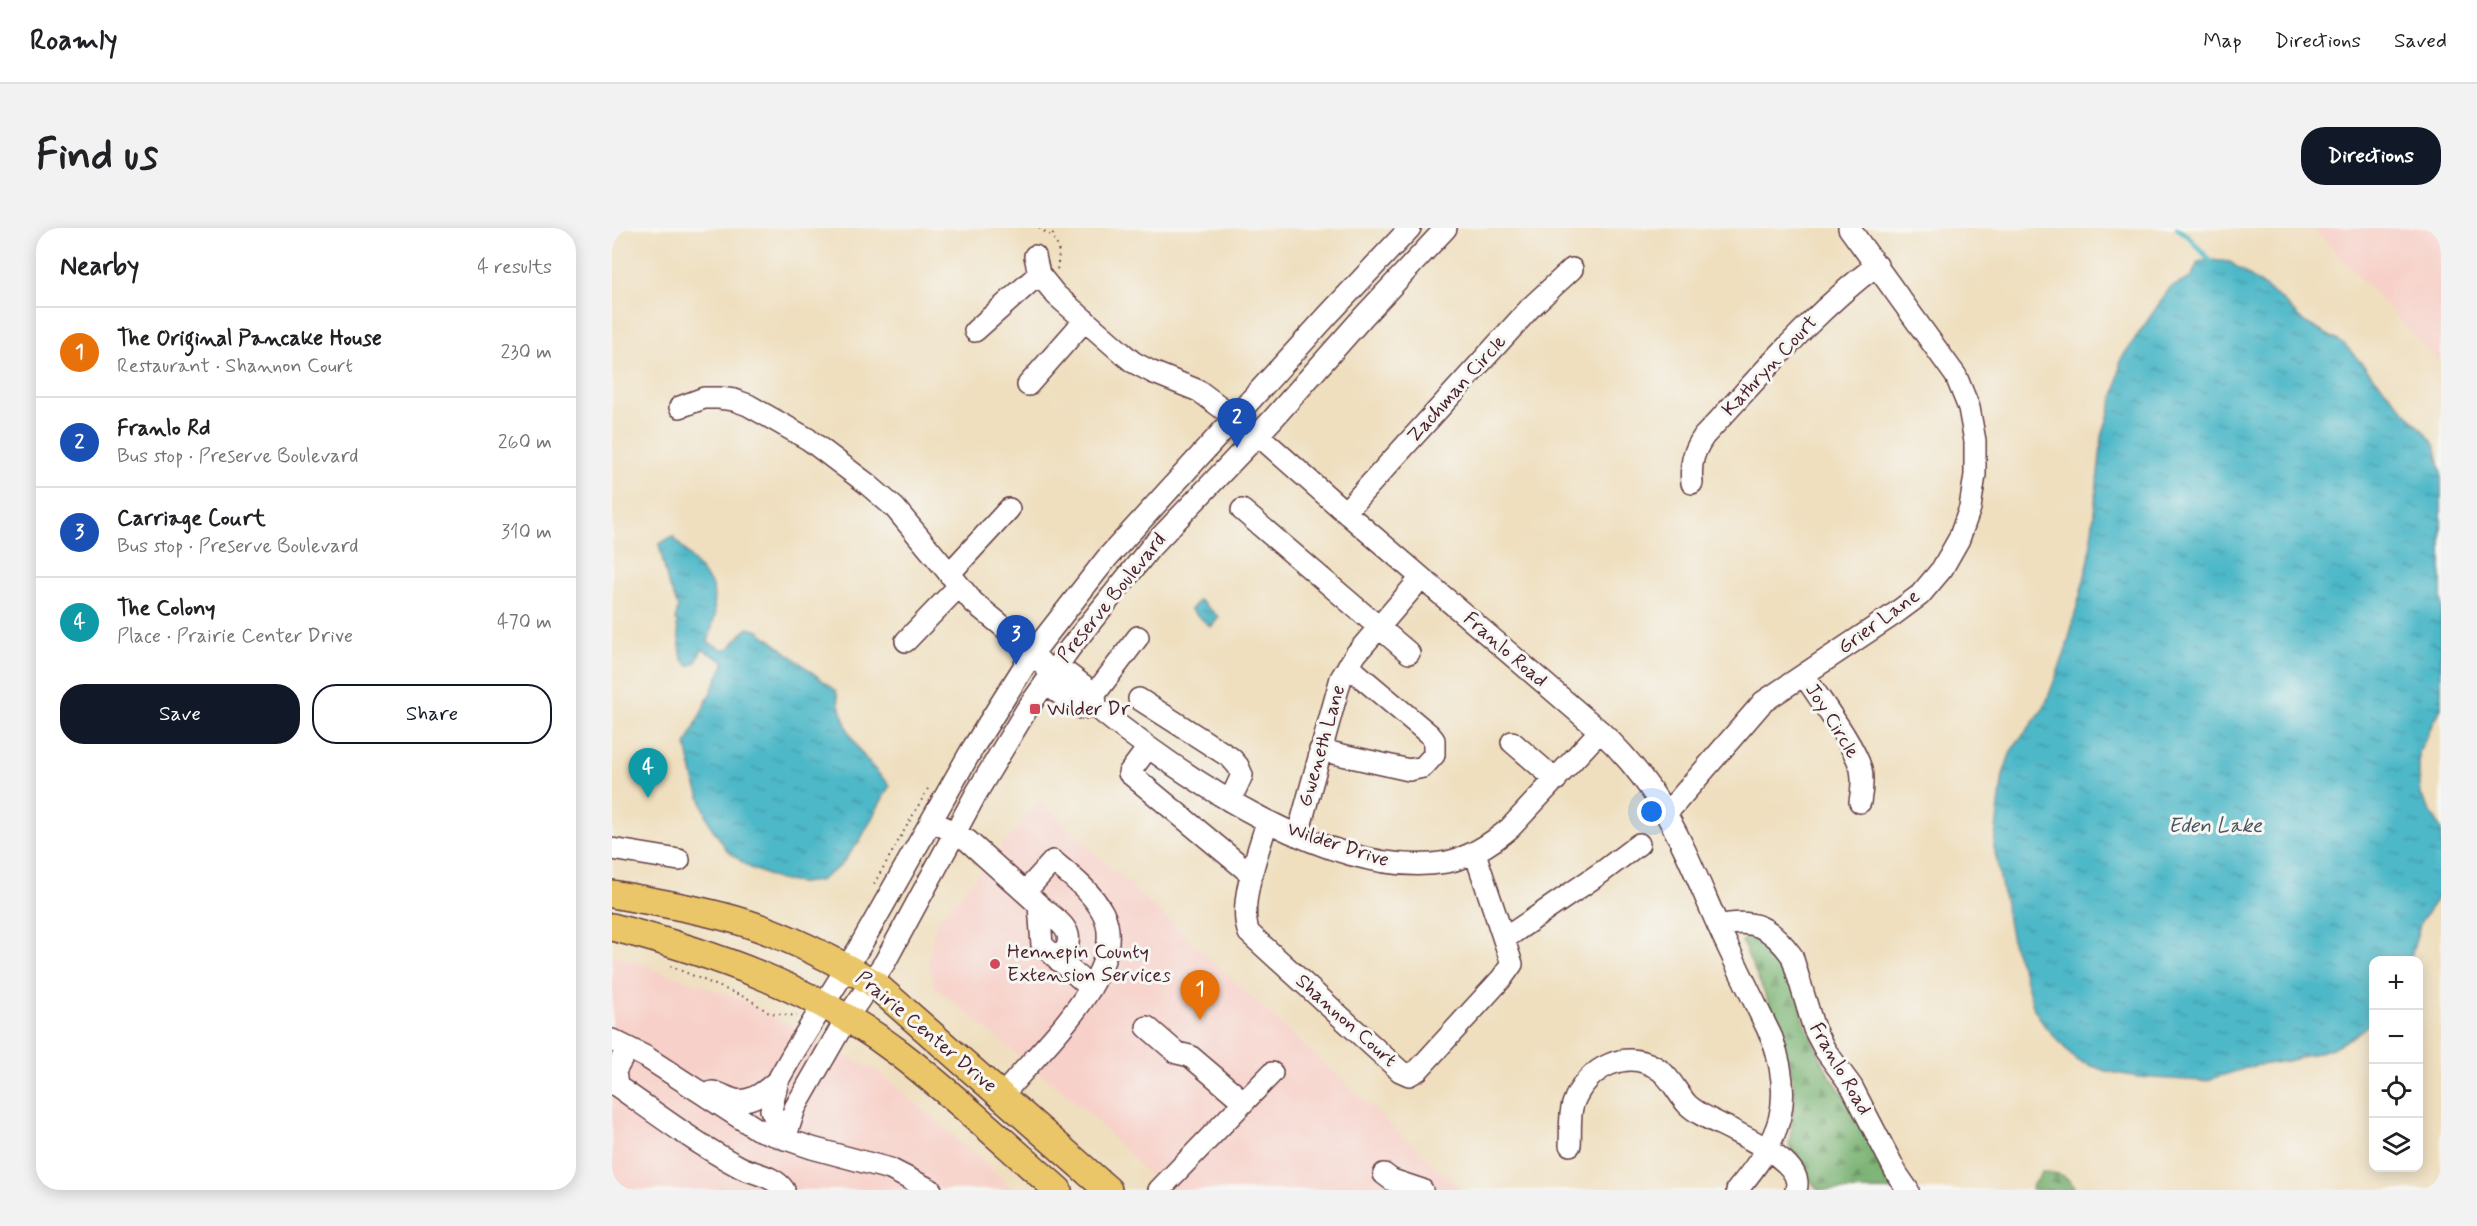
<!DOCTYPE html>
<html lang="en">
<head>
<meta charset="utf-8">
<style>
  :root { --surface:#fff; --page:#f2f2f2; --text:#202124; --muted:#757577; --line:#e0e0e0; --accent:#111827 }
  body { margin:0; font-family:Mynerve,sans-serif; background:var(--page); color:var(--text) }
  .controls { position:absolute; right:18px; bottom:18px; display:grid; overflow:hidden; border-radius:12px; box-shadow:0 3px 15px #0003 }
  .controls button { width:54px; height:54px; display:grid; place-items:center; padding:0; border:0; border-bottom:2px solid var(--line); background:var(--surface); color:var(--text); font:30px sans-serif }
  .you { position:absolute; left:1040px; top:584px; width:21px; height:21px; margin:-15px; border:4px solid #fff; border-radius:50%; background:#1a73e8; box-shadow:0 0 0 9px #1a73e833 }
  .badge { display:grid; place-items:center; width:39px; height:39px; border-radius:50%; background:var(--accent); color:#fff; font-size:20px; font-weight:700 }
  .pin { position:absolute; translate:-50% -50px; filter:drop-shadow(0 2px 3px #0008) }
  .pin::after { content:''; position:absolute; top:32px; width:21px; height:18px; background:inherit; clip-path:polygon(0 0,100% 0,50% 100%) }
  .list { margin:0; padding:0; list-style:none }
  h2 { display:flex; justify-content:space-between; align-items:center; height:78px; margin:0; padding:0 24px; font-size:26px }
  h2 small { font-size:20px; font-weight:400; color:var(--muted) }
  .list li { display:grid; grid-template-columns:39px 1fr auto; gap:18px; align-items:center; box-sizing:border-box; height:90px; padding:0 24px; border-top:2px solid var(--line) }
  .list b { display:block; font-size:22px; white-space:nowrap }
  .list p { margin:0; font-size:20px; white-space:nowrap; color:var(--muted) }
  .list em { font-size:20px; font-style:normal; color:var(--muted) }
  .actions { display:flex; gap:12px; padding:18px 24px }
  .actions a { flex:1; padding:14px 0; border:2px solid var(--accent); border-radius:24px; text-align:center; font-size:21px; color:var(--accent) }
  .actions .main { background:var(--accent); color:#fff }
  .icon { flex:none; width:33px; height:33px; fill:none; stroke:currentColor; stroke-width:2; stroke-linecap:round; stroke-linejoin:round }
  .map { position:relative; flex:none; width:1829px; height:962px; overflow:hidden; border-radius:24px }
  header { display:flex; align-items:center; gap:36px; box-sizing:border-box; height:84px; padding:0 30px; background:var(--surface); border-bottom:2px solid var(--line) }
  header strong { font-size:28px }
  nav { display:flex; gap:33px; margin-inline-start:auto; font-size:21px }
  .intro { display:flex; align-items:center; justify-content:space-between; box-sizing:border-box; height:144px; padding:0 36px }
  h1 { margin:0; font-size:42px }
  .button { padding:15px 27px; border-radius:24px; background:var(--accent); color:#fff; font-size:21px; font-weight:700 }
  main { display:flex; gap:36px; padding:0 36px }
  aside { flex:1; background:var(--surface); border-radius:24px; box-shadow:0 3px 15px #0003 }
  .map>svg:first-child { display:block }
</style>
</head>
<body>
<header>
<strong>Roamly</strong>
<nav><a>Map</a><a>Directions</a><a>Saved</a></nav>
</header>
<div class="intro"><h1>Find us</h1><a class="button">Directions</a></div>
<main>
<aside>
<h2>Nearby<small>4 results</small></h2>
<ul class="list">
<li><span class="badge" style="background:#e8710a">1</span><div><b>The Original Pancake House</b><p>Restaurant · Shannon Court</p></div><em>230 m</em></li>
<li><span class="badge" style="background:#1a4fb4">2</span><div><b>Franlo Rd</b><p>Bus stop · Preserve Boulevard</p></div><em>260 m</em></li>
<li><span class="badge" style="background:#1a4fb4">3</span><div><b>Carriage Court</b><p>Bus stop · Preserve Boulevard</p></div><em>310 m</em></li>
<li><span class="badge" style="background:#0f9aa8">4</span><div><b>The Colony</b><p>Place · Prairie Center Drive</p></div><em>470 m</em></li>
</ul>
<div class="actions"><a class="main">Save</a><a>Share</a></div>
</aside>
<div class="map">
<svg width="1829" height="962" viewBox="0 0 1829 962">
  <defs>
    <pattern id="forest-firs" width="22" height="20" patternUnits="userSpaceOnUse" patternTransform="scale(1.5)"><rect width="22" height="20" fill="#77b170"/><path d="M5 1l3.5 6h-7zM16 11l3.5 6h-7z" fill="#648f5c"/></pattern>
    <pattern id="water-ripples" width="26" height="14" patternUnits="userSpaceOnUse" patternTransform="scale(1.5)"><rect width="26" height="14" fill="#4db8c8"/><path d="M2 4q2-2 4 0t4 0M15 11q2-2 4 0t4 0" fill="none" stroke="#4295a3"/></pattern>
  </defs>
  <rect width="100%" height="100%" fill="#f6f6f2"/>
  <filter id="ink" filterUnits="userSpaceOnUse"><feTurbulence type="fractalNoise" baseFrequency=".0167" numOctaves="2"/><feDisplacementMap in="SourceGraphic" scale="12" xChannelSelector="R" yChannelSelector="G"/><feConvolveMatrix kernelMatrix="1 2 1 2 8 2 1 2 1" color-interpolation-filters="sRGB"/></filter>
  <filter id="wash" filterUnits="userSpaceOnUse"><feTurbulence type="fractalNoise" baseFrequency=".008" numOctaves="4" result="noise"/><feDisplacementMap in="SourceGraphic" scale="24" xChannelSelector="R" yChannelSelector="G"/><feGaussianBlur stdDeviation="1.35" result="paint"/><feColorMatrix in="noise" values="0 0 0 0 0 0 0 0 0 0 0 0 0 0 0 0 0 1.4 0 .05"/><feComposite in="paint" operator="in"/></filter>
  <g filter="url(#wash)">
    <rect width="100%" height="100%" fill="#efdfbf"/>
    <!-- built -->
    <path fill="#f7d1c9" d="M1701 0H1829V136Z
      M428 574 849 962H551L478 886 323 759 316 731 325 693Z
      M0 726 128 771 270 846 403 962H0Z"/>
    <!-- forest -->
    <path fill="url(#forest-firs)" stroke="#60684e" stroke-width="1.5" d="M1134 707H1140L1160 716 1180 749 1193 795 1216 845 1253 897 1271 943 1285 962H1206L1186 936 1177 918 1183 870 1179 842 1165 793 1130 714Z
      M1430 944C1444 945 1458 946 1463 962H1420V958Z"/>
    <!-- water -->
    <path fill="url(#water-ripples)" stroke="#4c6c7a" stroke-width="1.5" d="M1598 32 1618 34 1669 71 1692 94 1732 116 1823 216 1829 245V480L1807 524V547L1809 567 1829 601V665L1809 693 1798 732H1762L1761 793 1742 808 1718 821 1675 833 1641 838 1592 853 1526 849 1494 843 1464 832 1432 797 1422 781 1412 746 1401 718 1382 618 1391 547 1399 523 1432 480 1454 422 1477 332 1490 209 1505 158 1509 131 1558 60 1579 50 1586 34Z
      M61 308 101 358 103 388 96 414 109 421H116C125 414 127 405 137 400L147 403 224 463C232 504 247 528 278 557L248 612 228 638 207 653 189 655 167 652 137 639 115 622 98 597 82 552 74 517 113 434 90 421 84 434 77 438 70 431 64 390 66 378 56 355 47 316Z
      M587 372 607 389 599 399 579 382Z"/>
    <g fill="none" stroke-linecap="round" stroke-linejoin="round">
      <!-- stream -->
      <path stroke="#4db8c8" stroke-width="4.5" d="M1565 0 1576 8 1601 36"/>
    </g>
  </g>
  <g filter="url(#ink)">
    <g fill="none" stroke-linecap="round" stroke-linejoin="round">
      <defs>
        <path id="minor" d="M423 28 427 46 444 67 509 124 521 134 540 144 587 163 646 207 733 284 988 503C1051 561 1071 618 1104 693 1122 733 1141 771 1160 810 1183 875 1168 911 1125 962
          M363 103 427 46
          M416 157 473 92
          M68 179 92 170H107L122 172 136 177 196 211 254 255 283 280 361 374 411 415 440 446 444 463 469 480 484 479C568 547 721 654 835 634 859 629 879 616 898 600L988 503
          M1080 255C1078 236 1081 224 1092 208 1147 150 1200 85 1265 37
          M630 282 797 425
          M733 284 919 79 960 41
          M337 346 397 281
          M294 413 347 358
          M440 446H456L483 466 484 478
          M1192 447C1207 471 1242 516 1249 541 1251 552 1250 563 1248 574
          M483 466 526 409
          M527 471 619 530 626 538 630 547 618 573
          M900 514 944 552
          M535 521 517 545 640 647
          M708 522 797 542 811 539 822 527V512L818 507 736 438
          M1055 585 1151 474 1281 387 1308 367 1330 341 1347 311 1358 280 1363 247V213L1357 180 1344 148 1237 0
          M655 594C647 622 625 677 637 705L788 843 797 847 806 842 890 750 900 736 863 625
          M330 598 356 613 427 677 430 717 479 760
          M686 606 729 450 744 426 809 350
          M0 621 67 632
          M427 677C449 696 469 704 447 733
          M1106 698C1142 690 1159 699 1180 728L1202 801 1213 822 1240 859 1285 946 1296 962
          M892 711 990 644 1027 616
          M535 799 565 825 578 828 632 874
          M0 812 34 829 145 901 200 920 278 941 319 962
          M16 820 3 843 5 858C45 886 84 916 128 939 142 946 163 948 172 962
          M100 864C108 865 115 870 123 872 140 875 155 862 166 852
          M390 868C422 826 520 743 491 685 480 664 459 648 441 633L413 664
          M173 911 183 880 234 791 273 734 365 564 415 481 458 420 539 319 660 192 751 89 834 0
          M173 911 159 882 166 852 182 824 247 720 359 523 420 426 495 330 717 86 798 0
          M958 917C959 905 957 887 961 876 974 839 1017 818 1049 843 1060 852 1066 866 1075 876 1086 887 1104 894 1118 901 1138 912 1193 935 1184 962
          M772 946 780 952 810 962
          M547 962 660 845"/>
        <path id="major" d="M0 666C38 673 76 679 113 689 164 702 215 728 260 754L496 962
          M0 699C101 725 203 761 287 825 342 867 393 916 446 962"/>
      </defs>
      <!-- minor casing -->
      <use href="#minor" stroke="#633c41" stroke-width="24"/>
      <!-- major casing -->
      <use href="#major" stroke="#633c41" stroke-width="30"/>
      <!-- path -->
      <path stroke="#633c41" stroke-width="2" stroke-dasharray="1.5 4.5" stroke-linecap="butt" d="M427 0 440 9
        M443 0 440 9C449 19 447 29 445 42
        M262 656 318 557
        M58 738 137 771 157 785 185 788"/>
      <!-- minor -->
      <use href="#minor" stroke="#fff" stroke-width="21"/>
      <!-- major -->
      <use href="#major" stroke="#eac669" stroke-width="27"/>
    </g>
  </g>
  <!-- markers -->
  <g fill="#d1495b" stroke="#f6f6f2" stroke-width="2">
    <rect x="417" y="475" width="12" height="12" rx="3"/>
    <circle cx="383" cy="736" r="6"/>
  </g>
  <g text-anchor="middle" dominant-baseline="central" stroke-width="6" stroke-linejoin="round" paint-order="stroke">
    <!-- street labels -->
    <g font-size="20" fill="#4a1f2b" stroke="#f6f6f2">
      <text transform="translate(1158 138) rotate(-47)">Kathryn Court</text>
      <text transform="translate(845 161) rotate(-48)">Zachman Circle</text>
      <text transform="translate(500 370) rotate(-51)">Preserve Boulevard</text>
      <text transform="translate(1267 394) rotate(-36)">Grier Lane</text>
      <text transform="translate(893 422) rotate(41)">Franlo Road</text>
      <text transform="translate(1220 493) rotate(58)">Joy Circle</text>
      <text transform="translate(710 518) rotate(-74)">Gweneth Lane</text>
      <text transform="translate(726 617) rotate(18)">Wilder Drive</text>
      <text transform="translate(734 793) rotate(42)">Shannon Court</text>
      <text transform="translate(314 804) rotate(40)">Prairie Center Drive</text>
      <text transform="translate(1228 841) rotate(60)">Franlo Road</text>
    </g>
    <!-- poi labels -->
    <g font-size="20" fill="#4a1f2b" stroke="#f6f6f2" text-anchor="start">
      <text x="435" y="481">Wilder Dr</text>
      <text x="395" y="724">Hennepin County<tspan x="395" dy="23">Extension Services</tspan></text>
    </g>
    <!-- water labels -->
    <g font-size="21" font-style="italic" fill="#4b5562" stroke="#f6f6f2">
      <text x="1603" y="598">Eden Lake</text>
    </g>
  </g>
</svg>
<div class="controls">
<button>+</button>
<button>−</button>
<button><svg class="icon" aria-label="locate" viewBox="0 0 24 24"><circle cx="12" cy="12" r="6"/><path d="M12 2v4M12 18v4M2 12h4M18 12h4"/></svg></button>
<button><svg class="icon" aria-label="layers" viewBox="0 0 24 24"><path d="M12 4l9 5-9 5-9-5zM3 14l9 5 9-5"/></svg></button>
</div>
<div class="you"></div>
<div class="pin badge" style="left:588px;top:792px;background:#e8710a">1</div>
<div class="pin badge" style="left:625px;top:220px;background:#1a4fb4">2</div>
<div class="pin badge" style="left:404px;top:437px;background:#1a4fb4">3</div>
<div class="pin badge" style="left:36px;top:570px;background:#0f9aa8">4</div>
</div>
</main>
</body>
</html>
